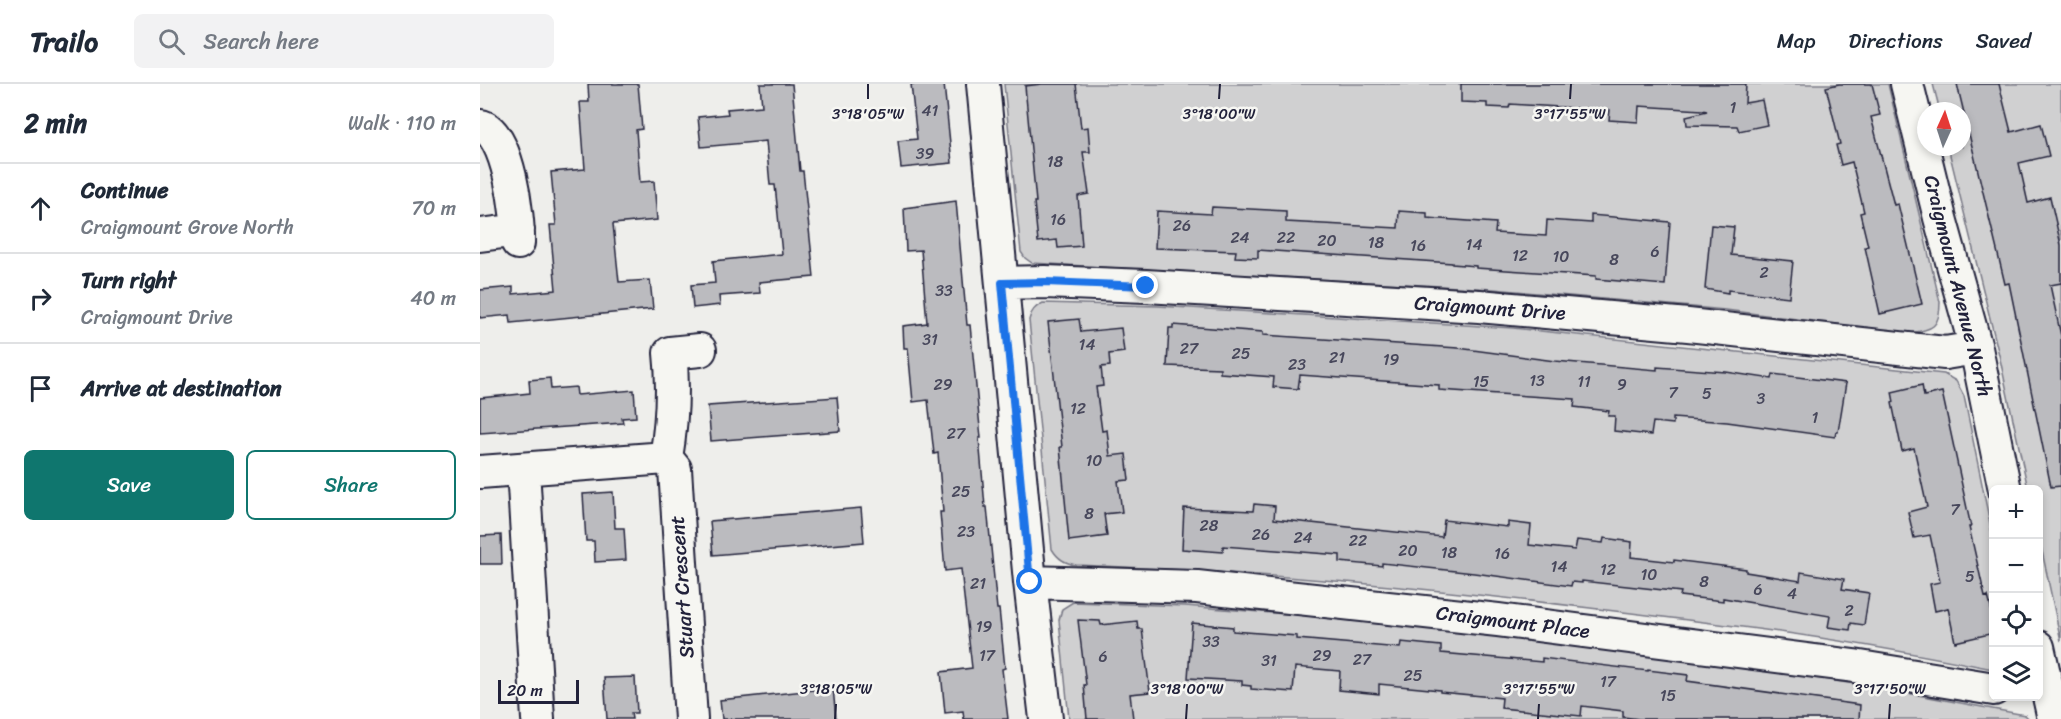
<!DOCTYPE html>
<html lang="en">
<head>
<meta charset="utf-8">
<style>
  :root { --surface:#fff; --page:#f2f2f3; --text:#1f2937; --muted:#747a83; --line:#e0e1e3; --accent:#0f766e }
  body { margin:0; font-family:Sriracha,sans-serif; background:var(--page); color:var(--text) }
  .controls { position:absolute; right:18px; bottom:18px; display:grid; overflow:hidden; border-radius:9px; box-shadow:0 3px 9px #0003 }
  .controls button { width:54px; height:54px; display:grid; place-items:center; padding:0; border:0; border-bottom:2px solid var(--line); background:var(--surface); color:var(--text); font:30px sans-serif }
  .compass { position:absolute; left:1437px; top:18px; width:54px; height:54px; border-radius:50%; background:var(--surface); box-shadow:0 3px 9px #0003; rotate:3deg }
  .scale { position:absolute; left:18px; bottom:15px; width:81px; box-sizing:border-box; padding-left:6px; border:3px solid #22223b; border-top:0; font-size:16px; line-height:21px; white-space:nowrap; color:#22223b; -webkit-text-stroke:4px #f6f6f2; paint-order:stroke }
  .stop { position:absolute; width:18px; height:18px; margin:-14px; border:4px solid #1a73e8; border-radius:50%; background:#fff }
  .stop.end { background:#1a73e8; border-color:#fff; box-shadow:0 2px 6px #0008 }
  .list { margin:0; padding:0; list-style:none }
  h2 { display:flex; justify-content:space-between; align-items:center; height:78px; margin:0; padding:0 24px; font-size:26px }
  h2 small { font-size:20px; font-weight:400; color:var(--muted) }
  .list li { display:grid; grid-template-columns:39px 1fr auto; gap:18px; align-items:center; box-sizing:border-box; height:90px; padding:0 24px; border-top:2px solid var(--line) }
  .list b { display:block; font-size:22px; white-space:nowrap }
  .list p { margin:0; font-size:20px; white-space:nowrap; color:var(--muted) }
  .list em { font-size:20px; font-style:normal; color:var(--muted) }
  .actions { display:flex; gap:12px; padding:18px 24px }
  .actions a { flex:1; padding:14px 0; border:2px solid var(--accent); border-radius:9px; text-align:center; font-size:21px; color:var(--accent) }
  .actions .main { background:var(--accent); color:#fff }
  .icon { flex:none; width:33px; height:33px; fill:none; stroke:currentColor; stroke-width:2; stroke-linecap:round; stroke-linejoin:round }
  .map { position:relative; flex:none; width:1581px; height:635px; overflow:hidden }
  header { display:flex; align-items:center; gap:36px; box-sizing:border-box; height:84px; padding:0 30px; background:var(--surface); border-bottom:2px solid var(--line) }
  header strong { font-size:28px }
  nav { display:flex; gap:33px; margin-inline-start:auto; font-size:21px }
  .search { width:420px; height:54px; background:var(--page); display:flex; align-items:center; gap:15px; box-sizing:border-box; padding:0 21px; border-radius:9px; color:var(--muted); font-size:22px }
  main { display:flex }
  aside { flex:1; background:var(--surface) }
  .map>svg:first-child { display:block }
</style>
</head>
<body>
<header>
<strong>Trailo</strong>
<div class="search"><svg class="icon" aria-label="search" viewBox="0 0 24 24"><circle cx="10" cy="10" r="6"/><path d="M15 15l6 6"/></svg>Search here</div>
<nav><a>Map</a><a>Directions</a><a>Saved</a></nav>
</header>
<main>
<aside>
<h2>2 min<small>Walk · 110 m</small></h2>
<ul class="list">
<li><svg class="icon" aria-label="ahead" viewBox="0 0 24 24"><path d="M12 20V5M6 11l6-6 6 6"/></svg><div><b>Continue</b><p>Craigmount Grove North</p></div><em>70 m</em></li>
<li><svg class="icon" aria-label="right" viewBox="0 0 24 24"><path d="M7 20v-9h11M14 6l5 5-5 5"/></svg><div><b>Turn right</b><p>Craigmount Drive</p></div><em>40 m</em></li>
<li><svg class="icon" aria-label="arrive" viewBox="0 0 24 24"><path d="M6 21V4h12l-3 4 3 4H6"/></svg><div><b>Arrive at destination</b></div></li>
</ul>
<div class="actions"><a class="main">Save</a><a>Share</a></div>
</aside>
<div class="map">
<svg width="1581" height="635" viewBox="0 0 1581 635">
  <rect width="100%" height="100%" fill="#eeeeeb"/>
  <filter id="ink" filterUnits="userSpaceOnUse"><feTurbulence type="fractalNoise" baseFrequency=".0167" numOctaves="2"/><feDisplacementMap in="SourceGraphic" scale="12" xChannelSelector="R" yChannelSelector="G"/><feConvolveMatrix kernelMatrix="1 2 1 2 8 2 1 2 1" color-interpolation-filters="sRGB"/></filter>
  <g filter="url(#ink)">
    <!-- green -->
    <path fill="#d0d0d1" stroke="#797986" stroke-width="1.5" d="M524 0H1408L1460 218C1460 243 1453 246 1429 249L1246 226 1013 205 552 179 545 174 541 168Z
      M1453 0H1581V557L1559 453 1558 406 1548 405 1520 275 1468 63H1482V27H1460Z
      M563 219 678 222 1033 244 1464 290 1476 297 1484 312 1513 454V585C1437 570 1361 556 1285 546 1226 538 1168 531 1110 524 939 503 768 487 596 481 585 479 578 475 572 465L549 236C551 227 555 223 563 219Z
      M593 518 705 522 819 531 966 546 1163 570 1308 590 1395 603 1534 629 1545 631 1549 635H589L579 536 582 525Z"/>
    <!-- building -->
    <path fill="#bbbbbf" stroke="#22223b" stroke-width="1.5" d="M108 0H158L162 45 156 46 160 98 174 97 177 136 133 140 139 198 170 196 173 225 31 239 30 231 0 234V206L33 203V210L76 206 70 141H76L71 88 105 85 100 18H109Z
      M280 0H312L320 87H323L334 193 279 198 280 209 239 212 240 221 213 224 211 201 235 199 233 177 302 170 295 101H290L286 57 221 63 218 33 248 30 247 25 282 22Z
      M431 0H464L472 79 421 84 418 57 437 55Z
      M562 0H596L601 44 608 43 610 68H603L609 110 598 112 602 162 578 164 577 156 558 158 554 118H556L545 2Z
      M981 0H1266L1265 19 1282 16 1287 41 1259 47 1257 42 1207 41 1206 32 1227 27 1222 26 1159 22 1158 38 1129 36 1130 26 1030 20 1029 24 1007 23V19L981 18Z
      M1359 0H1392L1400 31 1391 33 1414 121 1418 120 1442 220 1400 230 1385 163 1388 162 1380 129 1384 128 1372 78 1361 81 1356 61 1360 60 1346 3Z
      M1477 0H1519L1531 48 1561 40 1569 72 1539 79 1548 119 1570 113 1581 161V199L1570 201 1581 252V402L1571 403 1529 199 1525 200 1520 179Z
      M476 117 487 241H490L501 354H499L505 423H507L517 525H519L525 584 522 585 528 635H484L483 627 465 629 461 588 492 584 484 513 481 485 465 487 460 428H463L458 369 454 370 448 316 433 318 428 264H424L423 242 447 239 441 166 426 167 424 124Z
      M732 123 806 127V138L918 144 919 127 947 129V134L1016 139 1015 149 1066 152 1067 136 1111 139V131L1190 138 1185 201 1116 195V192L996 184V182L972 180V179L778 166V174L755 173 756 167 675 164 677 127 731 130Z
      M1231 141 1254 143 1251 171 1313 177 1309 213 1248 206V209L1225 205Z
      M599 235 601 248 641 244 644 268 629 270 630 282 621 283 623 302 616 303 622 347 627 346 630 372 646 370 649 396 638 397 642 428 624 430 627 452 589 457 580 363H582L568 238Z
      M693 241 783 248V251L978 264 1075 277 1177 286V283L1246 288 1292 295 1293 290 1366 299 1358 348H1356L1355 353 1247 338 1193 334V340L1173 338 1171 351 1134 347 1135 332H1128L1129 327 1094 323 1095 315 959 306V301L820 291 818 305 793 303 794 293 740 289V284L687 282 689 244H693Z
      M70 294 71 305 96 303 97 311 154 306 156 333 142 334 143 339 0 349V314L50 309 49 296Z
      M1442 301 1444 312 1462 308 1491 443H1489L1505 513 1508 512 1514 536V549L1475 558 1468 524 1455 527 1450 500 1460 498 1450 451 1434 454 1428 428 1447 423 1434 364 1422 367 1412 319 1414 318 1412 308Z
      M357 313 360 347 231 357 228 322Z
      M133 408 135 444H144L146 476 115 478 114 457H106L103 410Z
      M774 420 795 422 794 435 962 453 964 436 1028 443V438L1051 441 1049 461 1095 466 1097 456 1123 459 1124 454 1152 458 1151 473 1194 478V476L1266 485V488L1320 497 1321 488 1364 495 1362 505 1389 509 1384 541 1371 539 1370 546 1348 543 1350 532 1243 514V517L1200 512 1201 508 1102 497V499L1092 498 1091 502 994 489 902 479V482L860 478V471L743 462V468L702 465 704 424 773 427Z
      M381 424 384 458 233 471 230 437Z
      M21 451 22 480H0V452Z
      M598 536 620 537 621 541 657 537 658 545H662L670 608 650 610 653 635H607L604 601H606Z
      M712 539 753 543V547L817 552V555L920 564 921 558 961 562V569L1062 578V574L1168 587V586L1208 591 1207 597 1380 621 1379 635H1160L1143 633V627L1102 622 1101 632 1021 624 1022 614 960 608V606L899 600V610L859 606 860 587 815 583 813 608 771 605V602L762 601V597L708 594Z
      M155 593 157 629H151L152 635H127L124 594Z
      M353 604 356 635H242L240 616Z"/>
    <g fill="none" stroke-linecap="round" stroke-linejoin="round">
      <defs>
        <path id="minor" d="M503 0 550 498 566 635
          M1427 0 1460 134 1496 264 1525 406
          M0 42C28 45 39 135 38 159
          M0 151 38 146
          M522 199 565 198 666 202 999 222 1208 241 1465 269 1496 264
          M43 385 58 635
          M0 388 186 374
          M550 498 717 503 1018 536 1374 582 1514 605
          M1558 563 1574 635
          M211 635 195 385 186 374C192 338 194 305 190 269L220 266"/>
      </defs>
      <!-- minor casing -->
      <use href="#minor" stroke="#22223b" stroke-width="36"/>
      <!-- minor -->
      <use href="#minor" stroke="#f6f6f2" stroke-width="32"/>
    </g>
  </g>
  <g fill="none" stroke-linecap="round" stroke-linejoin="round" filter="url(#ink)">
    <!-- route -->
    <path stroke="#1a73e8" stroke-width="8" d="M550 498 522 199 565 198 666 202"/>
  </g>
  <!-- ticks -->
  <path fill="none" stroke="#22223b" stroke-width="2" d="M388 15V0M739 15 740 0M1090 15 1091 0M355 635 356 620M706 635 707 620M1058 635 1059 620M1409 635 1410 620"/>
  <g text-anchor="middle" dominant-baseline="central" stroke-width="5" stroke-linejoin="round" paint-order="stroke">
    <!-- number labels -->
    <g font-size="16" fill="#48485c">
      <text x="1253" y="23">1</text>
      <text x="450" y="26">41</text>
      <text x="445" y="69">39</text>
      <text x="575" y="77">18</text>
      <text x="578" y="135">16</text>
      <text x="702" y="141">26</text>
      <text x="760" y="153">24</text>
      <text x="806" y="153">22</text>
      <text x="847" y="156">20</text>
      <text x="896" y="158">18</text>
      <text x="994" y="160">14</text>
      <text x="938" y="161">16</text>
      <text x="1175" y="167">6</text>
      <text x="1040" y="171">12</text>
      <text x="1081" y="172">10</text>
      <text x="1134" y="175">8</text>
      <text x="1284" y="188">2</text>
      <text x="464" y="206">33</text>
      <text x="450" y="255">31</text>
      <text x="607" y="260">14</text>
      <text x="709" y="264">27</text>
      <text x="761" y="269">25</text>
      <text x="857" y="273">21</text>
      <text x="911" y="275">19</text>
      <text x="817" y="280">23</text>
      <text x="1057" y="296">13</text>
      <text x="1001" y="297">15</text>
      <text x="1104" y="297">11</text>
      <text x="463" y="300">29</text>
      <text x="1142" y="300">9</text>
      <text x="1193" y="308">7</text>
      <text x="1227" y="309">5</text>
      <text x="1281" y="314">3</text>
      <text x="598" y="324">12</text>
      <text x="1335" y="333">1</text>
      <text x="476" y="349">27</text>
      <text x="614" y="376">10</text>
      <text x="481" y="407">25</text>
      <text x="1475" y="425">7</text>
      <text x="609" y="429">8</text>
      <text x="729" y="441">28</text>
      <text x="486" y="447">23</text>
      <text x="781" y="450">26</text>
      <text x="823" y="453">24</text>
      <text x="878" y="456">22</text>
      <text x="928" y="466">20</text>
      <text x="969" y="468">18</text>
      <text x="1022" y="469">16</text>
      <text x="1079" y="482">14</text>
      <text x="1128" y="485">12</text>
      <text x="1169" y="490">10</text>
      <text x="1490" y="492">5</text>
      <text x="1224" y="497">8</text>
      <text x="498" y="499">21</text>
      <text x="1278" y="505">6</text>
      <text x="1312" y="509">4</text>
      <text x="1369" y="526">2</text>
      <text x="504" y="542">19</text>
      <text x="731" y="557">33</text>
      <text x="507" y="571">17</text>
      <text x="842" y="571">29</text>
      <text x="623" y="572">6</text>
      <text x="882" y="575">27</text>
      <text x="789" y="576">31</text>
      <text x="933" y="591">25</text>
      <text x="1128" y="597">17</text>
      <text x="1188" y="611">15</text>
    </g>
    <!-- street labels -->
    <g font-size="20" fill="#22223b" stroke="#f6f6f2">
      <text transform="translate(1478 202) rotate(76)">Craigmount Avenue North</text>
      <text transform="translate(1010 224) rotate(4)">Craigmount Drive</text>
      <text transform="translate(202 503) rotate(-94)">Stuart Crescent</text>
      <text transform="translate(1033 538) rotate(7)">Craigmount Place</text>
    </g>
  </g>
  <g font-size="15" text-anchor="middle" fill="#22223b" stroke="#f6f6f2" stroke-width="5" stroke-linejoin="round" paint-order="stroke">
    <text x="388" y="35">3°18'05"W</text>
    <text x="739" y="35">3°18'00"W</text>
    <text x="1090" y="35">3°17'55"W</text>
    <text x="356" y="610">3°18'05"W</text>
    <text x="707" y="610">3°18'00"W</text>
    <text x="1059" y="610">3°17'55"W</text>
    <text x="1410" y="610">3°17'50"W</text>
  </g>
</svg>
<div class="controls">
<button>+</button>
<button>−</button>
<button><svg class="icon" aria-label="locate" viewBox="0 0 24 24"><circle cx="12" cy="12" r="6"/><path d="M12 2v4M12 18v4M2 12h4M18 12h4"/></svg></button>
<button><svg class="icon" aria-label="layers" viewBox="0 0 24 24"><path d="M12 4l9 5-9 5-9-5zM3 14l9 5 9-5"/></svg></button>
</div>
<svg class="compass" viewBox="-18 -18 36 36"><path d="M0-13l5 13h-10z" fill="#e53935"/><path d="M0 13l5-13h-10z" fill="#747a83"/></svg>
<div class="scale">20 m</div>
<div class="stop" style="left:550px;top:498px"></div>
<div class="stop end" style="left:666px;top:202px"></div>
</div>
</main>
</body>
</html>
